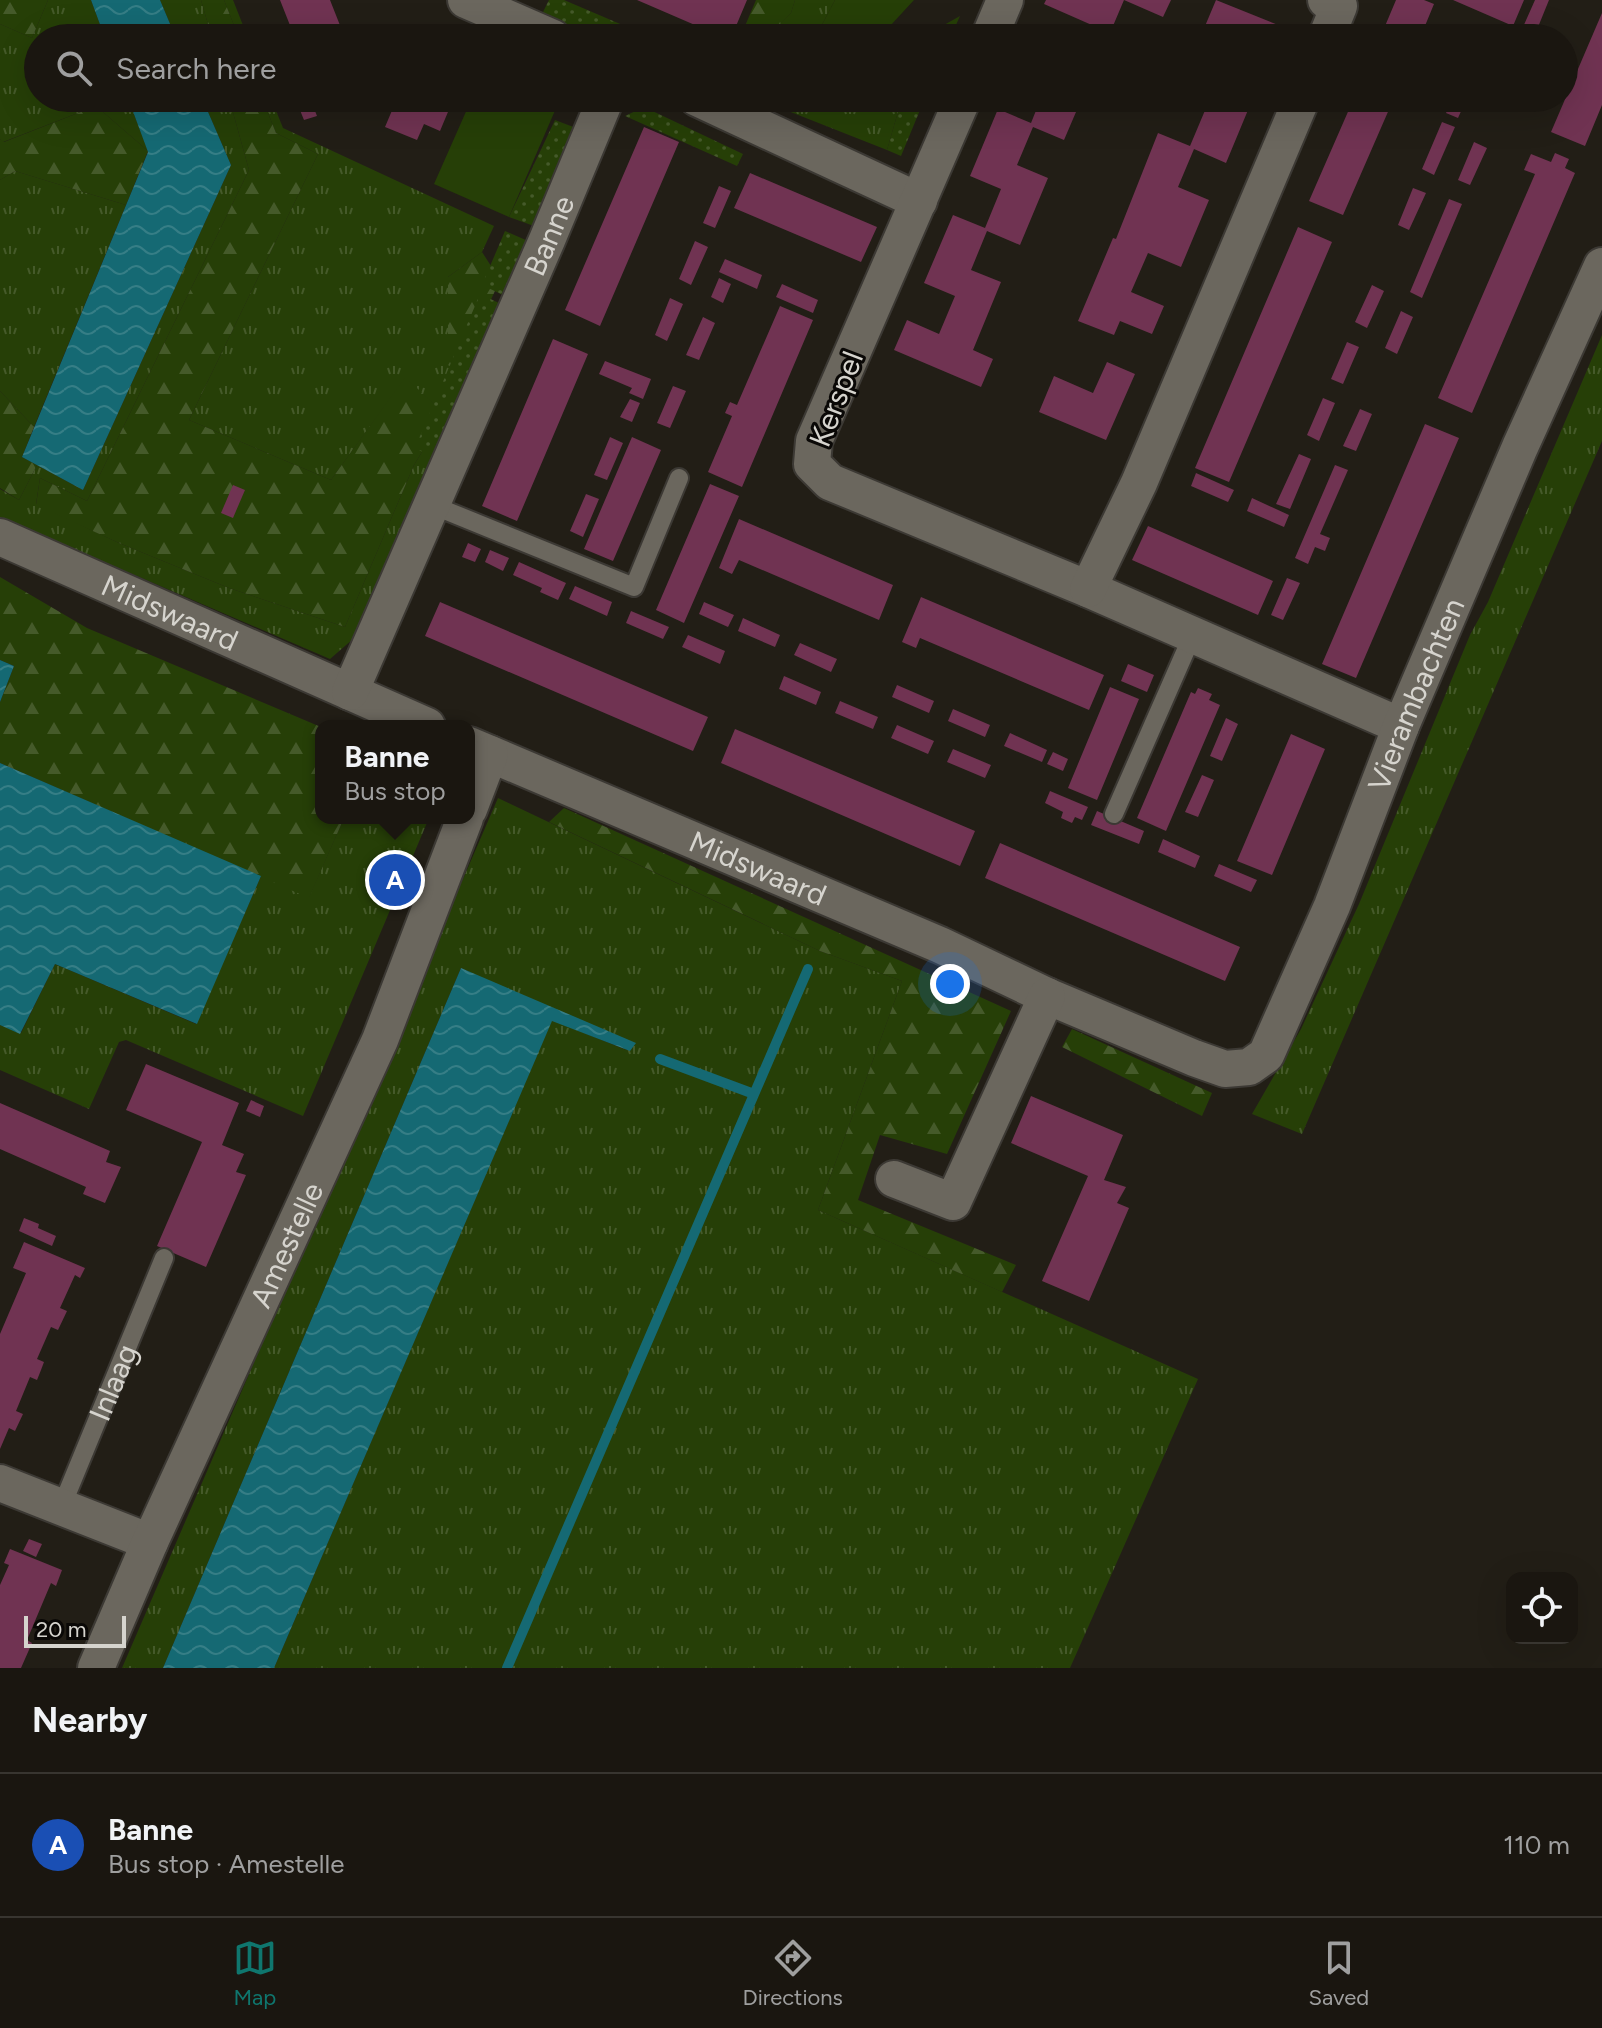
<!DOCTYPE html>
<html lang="en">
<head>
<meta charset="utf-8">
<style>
  :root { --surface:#1a1610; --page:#27231e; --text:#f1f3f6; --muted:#9f9f9f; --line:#383530; --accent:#0f766e }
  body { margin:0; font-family:Figtree,sans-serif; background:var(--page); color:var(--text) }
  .controls { position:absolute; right:24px; bottom:24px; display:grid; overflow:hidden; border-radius:16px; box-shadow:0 8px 32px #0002 }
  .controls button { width:72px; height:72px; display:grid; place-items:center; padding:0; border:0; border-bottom:2px solid var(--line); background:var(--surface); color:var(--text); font:40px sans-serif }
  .scale { position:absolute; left:24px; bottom:20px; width:102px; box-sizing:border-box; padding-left:8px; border:4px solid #d6d4ce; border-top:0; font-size:22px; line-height:28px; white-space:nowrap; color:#d6d4ce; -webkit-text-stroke:6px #0a0806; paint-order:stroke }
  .you { position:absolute; left:950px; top:984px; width:28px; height:28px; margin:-20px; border:6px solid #fff; border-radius:50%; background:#1a73e8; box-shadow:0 0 0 12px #1a73e833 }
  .badge { display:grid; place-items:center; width:52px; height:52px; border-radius:50%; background:var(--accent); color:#fff; font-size:26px; font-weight:700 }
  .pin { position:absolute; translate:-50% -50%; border:4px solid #fff; box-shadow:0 2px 8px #0006 }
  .popup { position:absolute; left:315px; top:720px; width:160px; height:104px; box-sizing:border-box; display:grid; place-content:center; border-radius:16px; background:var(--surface); filter:drop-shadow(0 2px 6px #0005); font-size:26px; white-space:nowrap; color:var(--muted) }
  .popup b { font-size:30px; color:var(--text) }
  .popup::after { content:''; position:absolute; left:50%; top:100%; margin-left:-16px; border:16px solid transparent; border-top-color:var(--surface) }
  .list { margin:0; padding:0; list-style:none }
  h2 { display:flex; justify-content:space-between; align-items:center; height:104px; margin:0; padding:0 32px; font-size:34px }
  h2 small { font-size:26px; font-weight:400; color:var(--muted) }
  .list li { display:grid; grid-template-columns:52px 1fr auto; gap:24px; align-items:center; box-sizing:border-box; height:144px; padding:0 32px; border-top:2px solid var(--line) }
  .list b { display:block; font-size:30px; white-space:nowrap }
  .list p { margin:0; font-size:26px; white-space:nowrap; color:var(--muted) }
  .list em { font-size:26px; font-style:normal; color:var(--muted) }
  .icon { flex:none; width:44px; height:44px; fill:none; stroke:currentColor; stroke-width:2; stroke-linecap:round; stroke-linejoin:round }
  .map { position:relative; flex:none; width:1602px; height:1668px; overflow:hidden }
  .search { position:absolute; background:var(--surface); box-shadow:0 8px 32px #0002; left:24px; right:24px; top:24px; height:88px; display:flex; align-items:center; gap:20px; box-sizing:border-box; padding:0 28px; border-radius:44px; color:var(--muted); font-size:30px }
  .sheet { height:248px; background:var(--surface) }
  nav { display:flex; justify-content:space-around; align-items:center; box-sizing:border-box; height:112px; border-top:2px solid var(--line); background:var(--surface); font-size:22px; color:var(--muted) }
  nav a { display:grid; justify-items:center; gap:4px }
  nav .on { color:var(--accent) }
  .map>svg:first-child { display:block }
</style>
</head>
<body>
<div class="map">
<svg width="1602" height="1668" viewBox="0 0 1602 1668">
  <defs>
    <pattern id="grass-tufts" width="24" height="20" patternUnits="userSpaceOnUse" patternTransform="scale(2)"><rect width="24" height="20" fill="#263f07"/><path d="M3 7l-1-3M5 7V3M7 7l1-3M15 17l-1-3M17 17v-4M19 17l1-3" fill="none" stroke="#455a2a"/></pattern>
    <pattern id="forest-firs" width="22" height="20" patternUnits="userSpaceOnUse" patternTransform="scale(2)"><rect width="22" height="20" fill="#263f07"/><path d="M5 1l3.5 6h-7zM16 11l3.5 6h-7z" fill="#455a2a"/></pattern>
    <pattern id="garden-dots" width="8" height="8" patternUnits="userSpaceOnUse" patternTransform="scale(2)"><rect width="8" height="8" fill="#263f07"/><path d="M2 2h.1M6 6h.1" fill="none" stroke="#455a2a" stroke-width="1.8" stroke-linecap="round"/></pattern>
    <pattern id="water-waves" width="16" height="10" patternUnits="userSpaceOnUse" patternTransform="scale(2)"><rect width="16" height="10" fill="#156973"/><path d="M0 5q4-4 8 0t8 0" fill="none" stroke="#367e86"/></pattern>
  </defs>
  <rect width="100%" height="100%" fill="#221e16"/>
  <!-- grass -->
  <path fill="url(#grass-tufts)" d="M48 0H91L105 38H38V98H128L148 151 96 106 3 142 0 139V24L32 38Z
    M160 0H201L212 38H176Z
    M224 0H233L248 38H239Z
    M795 0H835L815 38H765L791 13Z
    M202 98H229L249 170 87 501 40 478 36 504 119 543 229 588 345 627 414 465 445 414 405 378 331 480 189 420 318 154 276 133 262 98H271L283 128 494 226 482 252 448 277 463 392 368 626 330 659 0 517V489L19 500 37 465 83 490 231 165Z
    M797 98H902L887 150 778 107Z
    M15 171 126 205 34 427 0 391V180Z
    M1602 335V441L1302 1134 1252 1114 1301 1029 1359 904 1470 635 1488 602Z
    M498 798 820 951 902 981 818 1210 1198 1379 1070 1668H274L552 1020 629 1051 461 968 163 1668H122Z
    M344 818H429L303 1116 126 1040 119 1042 89 1109 0 1070V1025L21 1033 55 964 196 1024 261 876 309 897Z"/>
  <!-- forest -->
  <path fill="url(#forest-firs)" d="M0 0H48L32 38 0 24Z
    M201 0H224L239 38H212Z
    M756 0H795L791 13 766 38H740Z
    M229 98H262L276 133 318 154 189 420 331 480 405 377 445 414 414 465 345 627 229 588 119 543 36 505 40 478 87 501 249 170Z
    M96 106 148 151 126 205 15 171 0 180V139L4 142Z
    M482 252 500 280 458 371 448 365V277Z
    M0 391 34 427 22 457 37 465 19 500 0 488Z
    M0 577 87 628 321 727V818H344L309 898 0 763V702L14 666 0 660Z
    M564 808 1011 1011 947 1154 880 1135 858 1200 1016 1265 1002 1292 818 1210 902 981 820 951 549 822Z
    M1072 1029 1212 1093 1202 1116 1062 1047Z"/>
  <!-- park -->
  <path fill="#263f07" d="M835 0H914L879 38H815Z
    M472 98 560 99 509 217 434 184Z"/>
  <!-- garden -->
  <path fill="url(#garden-dots)" d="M549 0H564L653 38H588L540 18Z
    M960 16 950 38H921Z
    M902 98H925L901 156 887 150Z
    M644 107 743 154 737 166 625 116Z
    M555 120 576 128 534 226 509 217Z
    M505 231 528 241 503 295 482 285Z
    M480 294 501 304 433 457 415 448Z"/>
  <!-- water -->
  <path fill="url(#water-waves)" d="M91 0H160L176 38H105Z
    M128 98H202L231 165 83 490 22 457 148 152Z
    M0 660 14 666 0 702Z
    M0 763 261 876 197 1024 55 964 20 1034 0 1025Z
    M461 968 636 1043 630 1051 552 1021 274 1668H163Z"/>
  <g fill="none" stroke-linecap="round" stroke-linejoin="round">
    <!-- stream -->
    <path stroke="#156973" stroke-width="10" d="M660 1059 754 1094
      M507 1668 808 969"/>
  </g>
  <!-- building -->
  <path fill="#703352" d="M280 0H330L345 38H295Z
    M637 0H747L731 38H725Z
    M1046 0H1124L1110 33 1044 4Z
    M1124 0H1171L1163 17Z
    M1216 0 1283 27 1278 38H1200Z
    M1396 0H1424L1434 4 1420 38H1380Z
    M1453 0H1524L1513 26Z
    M1535 0H1549L1536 32 1523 27Z
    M1602 13V105L1585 146 1551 132Z
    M295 98H310L317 116 304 120Z
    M388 98H449L453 100 440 131 424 124 417 140 385 127 396 101Z
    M1041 98H1082L1064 140 1033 127 1017 165 1048 178 1020 245 987 231 971 270 1001 282 973 350 993 359 981 387 894 350 907 320 939 334 955 296 924 283 953 215 985 228 1001 189 970 176 998 109 1031 123Z
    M1183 98H1253L1226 163 1194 149 1178 187 1209 200 1181 267 1148 253 1131 292 1164 306 1152 334 1120 321 1114 335 1078 321 1113 238 1116 239 1158 133 1190 146 1206 108Z
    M1354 98H1394L1343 215 1309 201Z
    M1453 98H1467L1458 118 1446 113Z
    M1442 122 1455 127 1434 175 1422 169Z
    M644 127 679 142 600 326 565 310Z
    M1474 142 1487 148 1470 185 1458 180Z
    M1555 153 1569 159 1565 168 1575 173 1472 413 1438 398 1535 174 1524 170 1531 154 1551 162Z
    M750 173 877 227 861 262 734 208Z
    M719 186 731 191 715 228 703 223Z
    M1413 188 1426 193 1409 230 1398 225Z
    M1449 199 1462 204 1422 298 1410 292Z
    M1298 227 1332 242 1229 482 1195 468Z
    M695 241 708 247 691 285 679 279Z
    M725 259 762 275 757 289 719 272Z
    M719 278 731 284 723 303 711 297Z
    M782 284 818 300 813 313 776 297Z
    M1372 285 1384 291 1367 328 1355 322Z
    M670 298 683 304 667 341 655 335Z
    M780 306 813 320 742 487 708 472 732 416 725 413 730 402 737 405Z
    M1401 311 1413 317 1397 354 1385 348Z
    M703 317 715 323 699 360 686 355Z
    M553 339 588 354 517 521 482 506Z
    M1347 342 1359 347 1343 384 1331 379Z
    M605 361 651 379 643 399 629 393 632 388 599 374Z
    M1107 362 1135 374 1106 440 1039 412 1054 376 1093 393Z
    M673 386 686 391 670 428 657 423Z
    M1323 398 1335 403 1319 441 1307 435Z
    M630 399 640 403 632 422 620 417Z
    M1360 409 1372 414 1356 451 1343 446Z
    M1425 424 1459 438 1356 678 1322 664Z
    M610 437 623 443 607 480 594 475Z
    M632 437 661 450 613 561 584 549Z
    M1299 454 1311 459 1290 509 1276 504Z
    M1335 465 1348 470 1320 534 1330 538 1325 551 1315 547 1308 564 1295 558Z
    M1196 473 1234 490 1228 502 1191 486Z
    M710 484 739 496 684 623 656 610Z
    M233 485 245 490 233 518 221 513Z
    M586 494 599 499 583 537 570 531Z
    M1252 498 1289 515 1284 527 1247 511Z
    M739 519 893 585 879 620 739 560 732 574 719 568Z
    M1148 526 1273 581 1258 615 1132 560Z
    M468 543 481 549 475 562 462 557Z
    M490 550 509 558 503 571 485 562Z
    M519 562 566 583 558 600 540 592 542 588 513 575Z
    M1287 578 1300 583 1283 620 1271 615Z
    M575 586 612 602 607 616 569 599Z
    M921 597 1104 675 1089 710 920 638 916 648 902 642Z
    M440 602 708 717 693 751 425 636Z
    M704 602 734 615 728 627 699 614Z
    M631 611 669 627 663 639 626 623Z
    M743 618 780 635 775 647 738 631Z
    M688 635 725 651 720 664 682 647Z
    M800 643 837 659 831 672 794 655Z
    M1128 664 1154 675 1147 692 1121 681Z
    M784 676 821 692 816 705 779 689Z
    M897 685 934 701 929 713 892 697Z
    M1110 687 1139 699 1097 800 1068 788Z
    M1198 688 1212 694 1209 700 1220 705 1166 831 1137 818 1191 692 1195 694Z
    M840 701 878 717 873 729 835 713Z
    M953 709 990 725 985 737 948 721Z
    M1226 718 1238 724 1222 761 1210 756Z
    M897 725 934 741 928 754 891 738Z
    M735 729 975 831 960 866 721 763Z
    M1010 733 1047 750 1042 762 1004 746Z
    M1291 734 1325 749 1272 875 1237 861Z
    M953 749 991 765 985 778 947 762Z
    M1053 752 1068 759 1063 771 1047 764Z
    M1202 775 1214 780 1198 817 1185 812Z
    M1050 791 1088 807 1082 820 1075 817 1072 823 1061 818 1063 812 1045 803Z
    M1097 811 1144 831 1139 844 1091 825Z
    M1163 839 1200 856 1195 868 1158 852Z
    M1000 843 1240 947 1225 981 985 878Z
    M1219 864 1257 880 1251 892 1214 876Z
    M146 1064 239 1103 222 1145 244 1154 236 1172 246 1175 206 1267 157 1246 202 1142 126 1110Z
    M1031 1096 1123 1135 1104 1180 1126 1187 1117 1203 1129 1208 1089 1301 1042 1281 1088 1176 1011 1143Z
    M251 1100 264 1106 260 1117 246 1111Z
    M0 1103 110 1151 106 1162 121 1167 105 1203 83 1194 86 1187 0 1149Z
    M24 1218 39 1224 38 1228 56 1236 52 1246 19 1231Z
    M24 1242 85 1268 80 1278 75 1275 60 1308 67 1311 58 1330 51 1327 37 1359 44 1362 41 1370 37 1380 30 1377 16 1411 23 1414 15 1431 9 1428 0 1449V1334L26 1273 13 1268Z
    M29 1539 42 1544 36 1557 23 1551Z
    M10 1549 62 1570 56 1586 51 1583 27 1640 32 1643 21 1668H0V1585L9 1565 4 1563Z"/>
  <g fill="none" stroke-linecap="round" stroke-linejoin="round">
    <defs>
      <g id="service">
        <path d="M432 505 634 587 679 478"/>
        <path d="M1114 814 1193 634"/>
        <path id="s1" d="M61 1508 164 1258"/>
      </g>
      <g id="minor">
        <path d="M466 0 553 38"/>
        <path d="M1326 0 1339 6 1326 38"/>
        <path d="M989 38 1005 0"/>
        <path d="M697 98 919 201"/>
        <path d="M963 98 814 441 812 464 830 482 1088 589 1401 726"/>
        <path id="s2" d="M0 537 427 726"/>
        <path d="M1088 589 1139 483 1302 98"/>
        <path id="s3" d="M350 692 547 240 606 98"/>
        <path id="s4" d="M469 745 940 945 1047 996 1194 1058 1225 1069 1249 1067 1266 1055 1332 906 1401 726 1520 447 1602 266"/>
        <path d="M469 809 490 754"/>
        <path d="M894 1179 953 1202 1047 996"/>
        <path d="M0 1483 150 1542"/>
        <path id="s5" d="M96 1668 150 1542 380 1040 465 818"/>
      </g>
    </defs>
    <!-- service casing -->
    <use href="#service" stroke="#3c3934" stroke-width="22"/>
    <!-- minor casing -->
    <use href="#minor" stroke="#3c3934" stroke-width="40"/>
    <!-- service -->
    <use href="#service" stroke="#6b675e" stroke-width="18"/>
    <!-- minor -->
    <use href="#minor" stroke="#6b675e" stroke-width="36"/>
  </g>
  <g text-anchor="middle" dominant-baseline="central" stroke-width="6" stroke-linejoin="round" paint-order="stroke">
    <!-- street labels -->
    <g font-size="30" fill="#d6d4ce" stroke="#0a0806">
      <text stroke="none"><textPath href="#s3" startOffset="498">Banne</textPath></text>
      <text transform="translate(836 399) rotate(-69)">Kerspel</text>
      <text stroke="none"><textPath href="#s2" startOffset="186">Midswaard</textPath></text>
      <text stroke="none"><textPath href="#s4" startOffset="1258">Vierambachten</textPath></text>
      <text stroke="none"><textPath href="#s4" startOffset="314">Midswaard</textPath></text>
      <text stroke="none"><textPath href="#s5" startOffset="464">Amestelle</textPath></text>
      <text stroke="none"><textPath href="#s1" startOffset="136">Inlaag</textPath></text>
    </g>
  </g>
</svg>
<div class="controls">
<button><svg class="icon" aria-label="locate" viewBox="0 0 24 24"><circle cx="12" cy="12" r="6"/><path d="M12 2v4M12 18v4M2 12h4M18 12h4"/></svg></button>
</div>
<div class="scale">20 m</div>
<div class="you"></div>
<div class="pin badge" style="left:395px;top:880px;background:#1a4fb4">A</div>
<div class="popup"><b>Banne</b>Bus stop</div>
<div class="search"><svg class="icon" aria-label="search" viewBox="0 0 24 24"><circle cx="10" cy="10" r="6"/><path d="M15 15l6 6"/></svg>Search here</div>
</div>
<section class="sheet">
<h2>Nearby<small></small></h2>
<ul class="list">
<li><span class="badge" style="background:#1a4fb4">A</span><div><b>Banne</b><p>Bus stop · Amestelle</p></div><em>110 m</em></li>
</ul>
</section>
<nav>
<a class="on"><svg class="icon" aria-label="map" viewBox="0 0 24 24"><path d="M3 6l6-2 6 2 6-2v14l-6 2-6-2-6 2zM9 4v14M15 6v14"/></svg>Map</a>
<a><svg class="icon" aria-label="directions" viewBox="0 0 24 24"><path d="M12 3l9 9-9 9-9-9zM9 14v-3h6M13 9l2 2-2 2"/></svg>Directions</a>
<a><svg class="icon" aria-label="saved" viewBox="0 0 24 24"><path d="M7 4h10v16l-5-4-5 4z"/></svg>Saved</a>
</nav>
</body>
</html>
